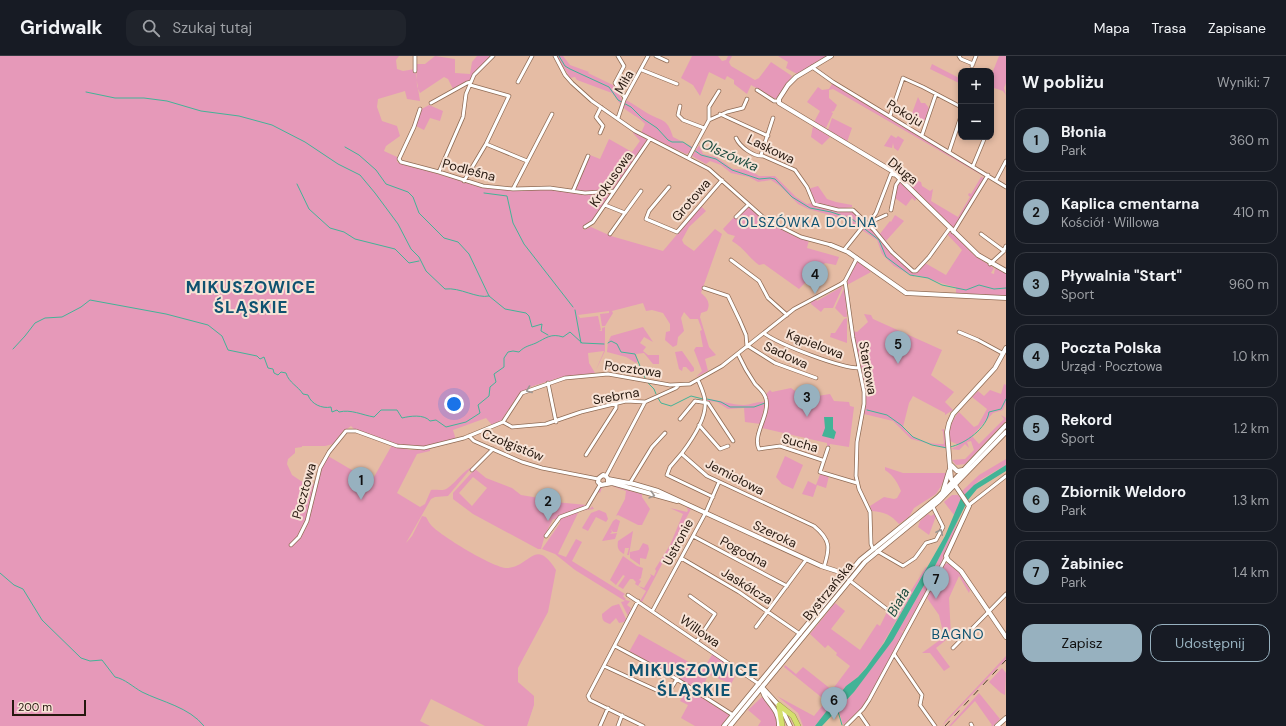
<!DOCTYPE html>
<html lang="pl">
<head>
<meta charset="utf-8">
<style>
  :root { --surface:#171b24; --page:#20242c; --text:#f1f3f6; --muted:#9ea1a6; --line:#363941; --accent:#97b1bf }
  body { margin:0; font-family:"DM Sans",sans-serif; background:var(--page); color:var(--text) }
  .controls { position:absolute; right:12px; top:12px; display:grid; overflow:hidden; border-radius:8px; box-shadow:0 2px 6px #0003 }
  .controls button { width:36px; height:36px; display:grid; place-items:center; padding:0; border:0; border-bottom:1px solid var(--line); background:var(--surface); color:var(--text); font:20px sans-serif }
  .scale { position:absolute; left:12px; bottom:10px; width:74px; box-sizing:border-box; padding-left:4px; border:2px solid #26180f; border-top:0; font-size:11px; line-height:14px; white-space:nowrap; color:#26180f; -webkit-text-stroke:3px #f7e2d5; paint-order:stroke }
  .you { position:absolute; left:454px; top:348px; width:14px; height:14px; margin:-10px; border:3px solid #fff; border-radius:50%; background:#1a73e8; box-shadow:0 0 0 6px #1a73e833 }
  .badge { display:grid; place-items:center; width:26px; height:26px; border-radius:50%; background:var(--accent); color:#111; font-size:13px; font-weight:700 }
  .pin { position:absolute; translate:-50% -33px; filter:drop-shadow(0 1px 2px #0008) }
  .pin::after { content:''; position:absolute; top:21px; width:14px; height:12px; background:inherit; clip-path:polygon(0 0,100% 0,50% 100%) }
  .list { margin:0; padding:0; list-style:none }
  h2 { display:flex; justify-content:space-between; align-items:center; height:52px; margin:0; padding:0 16px; font-size:17px }
  h2 small { font-size:13px; font-weight:400; color:var(--muted) }
  .list li { display:grid; grid-template-columns:26px 1fr auto; gap:12px; align-items:center; box-sizing:border-box; height:64px; margin:0 8px 8px; padding:0 8px; border:1px solid var(--line); border-radius:12px }
  .list b { display:block; font-size:15px; white-space:nowrap }
  .list p { margin:0; font-size:13px; white-space:nowrap; color:var(--muted) }
  .list em { font-size:13px; font-style:normal; color:var(--muted) }
  .actions { display:flex; gap:8px; padding:12px 16px }
  .actions a { flex:1; padding:9px 0; border:1px solid var(--accent); border-radius:12px; text-align:center; font-size:14px; color:var(--accent) }
  .actions .main { background:var(--accent); color:#111 }
  .icon { flex:none; width:22px; height:22px; fill:none; stroke:currentColor; stroke-width:2; stroke-linecap:round; stroke-linejoin:round }
  .map { position:relative; flex:none; width:1006px; height:670px; overflow:hidden }
  header { display:flex; align-items:center; gap:24px; box-sizing:border-box; height:56px; padding:0 20px; background:var(--surface); border-bottom:1px solid var(--line) }
  header strong { font-size:19px }
  nav { display:flex; gap:22px; margin-inline-start:auto; font-size:14px }
  .search { width:280px; height:36px; background:var(--page); display:flex; align-items:center; gap:10px; box-sizing:border-box; padding:0 14px; border-radius:12px; color:var(--muted); font-size:15px }
  main { display:flex }
  aside { flex:1; background:var(--surface) }
  .map>svg:first-child { display:block }
</style>
</head>
<body>
<header>
<strong>Gridwalk</strong>
<div class="search"><svg class="icon" aria-label="search" viewBox="0 0 24 24"><circle cx="10" cy="10" r="6"/><path d="M15 15l6 6"/></svg>Szukaj tutaj</div>
<nav><a>Mapa</a><a>Trasa</a><a>Zapisane</a></nav>
</header>
<main>
<div class="map">
<svg width="1006" height="670" viewBox="0 0 1006 670">
  <rect width="100%" height="100%" fill="#e5bca4"/>
  <!-- green -->
  <path fill="#e699b9" fill-rule="evenodd" d="M0 0H399L396 4 397 13 403 15 415 13 420 45 407 43 405 35 378 43 377 51 382 65 397 70 400 80 386 90 384 95 397 101V106L483 131 542 132 585 138 611 137 593 166 584 171 583 174 591 171 611 180 663 195 717 131 701 150 706 155 689 171 682 184 684 188 694 195 715 173 722 178 701 237C707 242 711 247 707 255L701 257 700 261 709 291 716 299 705 303 708 315 696 321 702 315 694 294 696 291H703L700 275 702 274 698 263H690L684 256 681 262 684 275 678 281 677 289 673 291 665 284 666 276 670 275V268L663 257 652 254 646 255 643 247 612 255 613 257 605 270H602L600 258 609 257V255L578 259 580 262 598 260 601 274 599 275H602V272L605 271V295L596 314 604 295 588 297 589 307 595 317 562 321 530 331 514 345 502 364 492 369 486 362 453 374 456 384C410 397 396 389 354 373L351 370 343 376 333 388 325 390H302V391L295 392V397L288 403 287 408 292 419 301 425 314 428 310 460 320 414 328 400 357 417 359 413 374 421 392 389 410 394 430 393V395L417 398 397 437 420 451 425 448 431 434C437 433 444 436 449 431 457 425 463 415 472 411L448 440 435 441 431 443 406 487 412 480 422 460 426 461C428 464 429 467 431 469 439 479 497 514 508 512 531 510 535 481 556 514L548 556 518 612V626L534 640V649L527 670H485L431 643 420 665 430 670H0Z
    M435 0 455 3V17L470 18 472 6 477 0H489V3L477 13 470 24 453 33 448 23 444 21 420 37 417 30 416 8H425Z
    M557 0H563L570 9 589 16 588 17 613 29 622 43 621 49 612 37 577 24 575 21 570 22Z
    M692 0H718L722 5 726 4 728 0H732L729 6 731 10 755 24 759 22 771 6 792 20 778 42 775 43 751 29 747 38 734 28V24L727 20 725 24 709 16 700 40 693 29 681 22Z
    M778 0H828L797 18 786 12 788 6Z
    M999 0H1006V27L1004 32 1006 39 1003 35 991 31V20Z
    M932 8 961 23V28L930 13Z
    M827 24 986 118 985 121 833 33 829 34V42L837 49 834 55 831 56 833 57 826 72 814 66 820 55 807 46 818 31 822 34 829 33 832 28Z
    M918 41 921 47H925L929 52 925 65 923 66 911 60Z
    M626 44C634 48 640 53 647 57 662 66 667 61 673 81L693 91 689 97 686 98 641 77 645 68C638 60 630 58 623 51Z
    M429 49 443 55 440 65 430 62 424 74 416 70 420 54Z
    M832 62 852 72 847 86 828 74Z
    M813 70 830 81 822 89 811 81Z
    M634 75 646 83 647 85 614 134 590 136 575 134 590 99 600 103 609 83 632 96 640 85 633 77Z
    M891 79 896 82 898 80 904 84 898 95 894 92 893 87 892 92 884 90Z
    M699 89 703 98 716 101 733 113 750 114 759 120H775L796 141 807 148 811 147 829 153 852 155 863 166 859 172 845 163 808 153 798 148 780 130 771 124 758 126 749 121 731 117 721 109 710 105 706 108 692 100Z
    M897 112 903 118 904 116 907 117 908 122 921 126 922 130 930 135 933 133 931 145 958 161 970 141 968 139 969 137 971 138 981 121 985 122 953 174 896 116 895 113Z
    M900 125 917 141 915 145 912 142 906 150 895 142 898 127Z
    M818 130 827 143 836 146 852 149V151L838 153 815 148 808 133Z
    M748 151 767 166 809 184 807 192 839 201 836 209 825 207 799 233 764 208 759 209C749 202 743 191 732 185L735 180 728 178 723 173 735 160Z
    M895 159 904 165 885 186 879 179 890 165 891 166Z
    M866 170 876 177 891 198 913 216 925 207 946 219 962 194 946 177 951 176 975 200 994 212 991 217 994 218 995 212 1006 217V240L956 237V231C941 228 929 221 914 219V221L894 210 882 198 877 184 862 174Z
    M856 206H859L871 216 847 229 848 223Z
    M843 230 833 252H824L821 256 811 248V246L816 243 817 245Z
    M845 230 847 261H844L835 252Z
    M864 258 871 259 873 263 942 294 931 319 954 336 945 346 953 354 945 359V357L913 340 909 347 903 371C911 384 930 389 944 388L943 375 941 374 944 373 946 392 911 383 893 365 864 358 865 331 853 275 857 276 868 266Z
    M847 262V287L830 281 831 277H835L844 263Z
    M643 271 653 286 644 281 640 287 646 291 643 295 648 299H659V308H653L644 297 636 298 638 305 636 307 626 301 607 296 608 286 611 280Z
    M682 295 694 312V315L691 316 686 311H683L682 315 679 313 675 296Z
    M1004 328 1006 329V347L1003 354 993 357 972 380 979 388 1004 363 1001 359 1006 362V365L965 408 956 409 952 404 965 403 974 394 971 385 967 386 969 392 965 388 959 394 951 393 959 389 950 385C949 373 951 365 959 356L974 371 978 369 987 353 972 341 978 335 984 340 990 334 1001 338Z
    M791 332 805 342 830 338 834 345 849 346 850 350 854 351 849 391 830 388 829 392 827 391V387L762 372 768 345 766 338 770 334 772 336Z
    M707 343C720 344 731 349 744 349 751 349 758 345 765 346L761 368 745 366 744 352 728 353 717 346 708 345Z
    M785 400 803 409 793 433 782 428 776 421Z
    M1006 403V409L980 424 964 439 961 436 979 419Z
    M885 411 903 417H946L943 427 936 438 914 452 909 461 899 468C891 459 885 456 872 455L870 450 884 441 894 443 897 442 901 435C897 426 894 420 885 414Z
    M475 413 486 422 512 432 521 439 539 442 544 445 587 449 561 461 557 464 553 463 545 479 541 493H538L473 458 453 443V437ZM473 421 487 432 472 450 459 437Z
    M821 416 829 420 826 432 817 429 813 441 802 438 808 425 816 429Z
    M609 429 642 438V441L650 453 642 469H638L618 459 616 460 625 443 626 435 609 429 602 432 600 437 598 436 601 432Z
    M952 439H958L961 442 954 459 944 446Z
    M592 450 594 453 579 455 558 498 566 501 576 483 582 486 572 505 625 538 623 540 626 543 625 544 630 545 627 549 631 552 628 560 621 546 625 545 575 514 555 498 542 493 560 467V462C570 457 581 454 591 452Z
    M686 451 691 453 642 546 640 545 646 535 635 528 636 526 633 523H630L623 533 618 530 625 520 623 519 616 529 610 524 623 500 637 510 643 512 641 522 639 524 641 525 638 530 644 532 651 520 650 518 654 520 656 515 655 513 670 489 683 458 670 452 687 456 688 454Z
    M599 454 606 457 608 463 606 466 596 461 588 475 582 472 591 457Z
    M928 458 931 460 934 458 936 460 929 479 918 471 920 465Z
    M616 463 620 465 617 476H613L611 473 612 476 610 478 617 477 615 483 602 485 613 465Z
    M958 464 954 477 938 514 903 576 899 573 936 508Z
    M633 475 629 499H627L629 492H625L624 498C618 494 617 492 618 485Z
    M643 487 648 489 649 493 646 503 640 502V509L630 502V496L639 494Z
    M949 507 959 516 970 534 969 537 959 520 949 542 951 580 936 592 950 611 944 615 930 597H922L944 581 939 559 927 542 944 508Z
    M926 511H928L876 599 858 621 846 630 815 670H803L798 657 777 640 814 660 826 645 784 611 785 609 796 618 803 611 832 634 850 610 836 599 837 597 828 589 825 592 810 578 835 547 845 555 831 573 860 594 877 568 880 570 887 556 896 558Z
    M619 548 626 563 624 566 619 567 616 562 610 568C604 566 602 565 602 558L612 550Z
    M899 573 904 578 868 643 861 653 843 669 838 652 854 636Z
    M639 578 703 614 713 597 738 615 731 628 708 618 701 638 629 596Z
    M1006 600V603L942 670 946 664Z
    M1002 612 1006 617 1005 639 1001 637 989 626Z
    M688 632 714 648 713 650 716 649 730 659 721 670H695L681 662 688 649 680 645Z
    M979 637 1000 663 993 670H991L992 669 975 645 951 670H949Z
    M762 641C771 646 777 660 777 670H758L761 665 748 654Z"/>
  <!-- water -->
  <path fill="#43b397" d="M824 361H833V373L836 376 834 383 822 380 825 372Z
    M1006 409V415L977 433 968 444 936 508 893 584 854 636 822 670H815L846 630 858 621 866 612 884 587 945 480 961 442 974 429Z"/>
  <g fill="none" stroke-linecap="round" stroke-linejoin="round">
    <!-- stream -->
    <path stroke="#43b397" stroke-width="1" d="M559 0 565 10 570 13 609 31 618 44 631 51 642 62 657 72 668 84 672 86H683L692 92
      M86 36 115 42H144L167 45 201 55 239 60 272 69 305 86 338 108 360 119 375 137 398 168 411 193 419 201 426 215 445 233C460 231 477 243 489 240
      M345 91 359 99 376 114 386 128 408 136 413 141 419 157 444 182 458 186 469 198 489 240 505 253 526 257 529 260 532 271 542 268 541 275 548 279
      M694 94 701 99 716 103 732 114 759 123 770 122 775 123 792 141 810 152 831 156 852 163 879 184 886 201 910 219 928 222 942 229 966 234 979 229 994 233 1006 232
      M297 128 309 153 330 172 344 176 355 183 395 193 409 207 419 205
      M484 137 507 140 513 167 524 188 573 251
      M575 254 581 287
      M608 287 611 285 617 288 621 296 635 298 645 322
      M13 293 25 280 35 267 45 262 62 261 81 251 90 244 166 258 208 269 222 280 228 294 257 300 260 303 264 301 268 312 273 313 274 317 278 319 281 316 286 317C289 327 298 330 303 338L308 339C311 348 322 353 331 351L332 356 337 354 339 356C351 353 362 359 374 361L381 354H397L402 362C410 360 424 358 430 365L436 364 446 371 466 366 480 357 478 349 489 340 490 331 496 326 494 318 504 311V302L508 296 513 295 519 296C525 290 529 290 536 287 546 282 551 277 563 281L570 276 582 287 604 288
      M648 327 654 333 656 338
      M658 342 661 347 671 350 691 340 703 343
      M707 343 721 346 730 351H754L765 347
      M867 354 887 359 901 369 913 381 932 389 947 392
      M950 391C965 388 987 372 989 356L1001 353 1006 343
      M0 517 14 529 23 533 42 564 81 602 90 605 102 604 115 621C125 623 133 631 142 636 162 646 189 651 204 670
      M837 652 842 669"/>
    <defs>
      <path id="street" d="M555 0 565 19 572 27 592 45 635 75 709 113 765 163 801 181 831 189
        M618 0 624 10 615 27 625 42
        M656 0 667 5
        M959 0 961 3 973 8
        M972 10 976 0
        M812 11 833 26 1006 131
        M642 14 677 28
        M415 15V0
        M518 26 532 0
        M757 34 774 45H779
        M431 47 467 27 471 26
        M680 50 678 59 683 64 704 72
        M420 53 414 71 399 103 401 106 439 116 483 130 513 133 550 132 585 137 614 135
        M720 58 768 80
        M890 60 903 22 923 31 961 51
        M618 62 624 44 648 0
        M709 64 727 56 743 52 747 43
        M709 64V51L719 35
        M600 77 603 70 596 61 601 51
        M922 79 936 38
        M736 82C740 91 754 101 763 100L795 114 807 131 814 148 838 154H853L874 174 892 196 913 215H916L929 201 950 172
        M486 88 527 105
        M949 96 961 60
        M761 99 773 62
        M689 101 709 64
        M973 110 985 81
        M439 116 463 61 466 38 474 19 493 0
        M996 124 1006 105
        M464 125 486 88 509 40 470 29
        M669 131 649 155 646 163 677 176 722 124
        M513 133 552 58
        M573 135 588 100
        M605 149 625 157 610 178
        M891 154 896 129 900 123
        M625 157 641 135
        M736 161 748 149
        M869 167 876 157 891 118 894 119
        M585 171 593 166 650 83
        M953 176 988 119
        M981 178 1004 195
        M844 194 864 169 886 159
        M731 204 759 225 768 242 787 259
        M990 208 1003 196 1006 190
        M845 225 853 282 864 336V348L857 386 856 420 859 433 870 456 871 488 873 493
        M704 232 728 240 740 265 746 279 747 291
        M959 276 978 284 1002 297
        M765 278C781 289 840 312 859 312
        M748 290 775 307 816 322
        M738 298C743 309 748 318 755 328 759 332 765 337 766 343 770 359 752 379 759 393L780 390 822 404
        M698 324C701 331 705 339 705 346 707 362 691 385 682 397L683 399 707 420 814 470C831 484 830 492 824 511
        M548 327 556 366
        M680 363 695 345 708 347 733 385
        M503 366 512 371 546 368 581 356 626 345 645 346 676 332 678 330
        M699 369 720 393 728 390
        M469 380 474 385 522 406 542 412 598 423
        M828 392 820 416 857 427
        M682 397 670 411 667 419 713 441
        M586 399 616 352V348
        M472 414 493 393
        M606 420 645 346
        M630 427 652 391 665 377
        M969 449 1006 420
        M546 480 560 461 587 451 600 429
        M693 480 787 530
        M291 489 299 481 307 465 320 412 329 396 346 375H356L397 390 424 392 464 382 503 366 522 337 565 322 608 318 670 329 690 328 722 310 794 253 841 228 845 225 857 202
        M877 495 903 510 915 502 926 487 936 484 943 471 933 451
        M681 502 739 536 800 578
        M849 524 892 557
        M628 539 759 628
        M690 540 715 558 697 585
        M638 545 588 640 590 644 643 670
        M653 554 706 456 719 426
        M756 571 806 504
        M615 590 675 622 733 659
        M953 592 1006 538
        M894 598 922 639 920 649 935 670
        M604 610 667 639 677 623
        M859 657 868 670
        M971 668 972 670
        M600 670 608 652
        M618 670 622 659
        M846 670 863 653 869 644 946 502"/>
      <path id="secondary" d="M831 0 796 21 788 29 779 43V47L892 115 978 199 1006 215
        M831 189 848 196 906 237 1006 242
        M1006 292 995 312 953 358 949 367 947 376 951 423 969 450 946 500 948 504 961 515 1006 581
        M951 409 957 415 963 414
        M608 423 634 428 658 435 821 510 843 517 850 516
        M608 427V423L606 420 603 419 599 422 598 426 601 429 612 427 677 445
        M943 435 949 415
        M762 631 782 653 790 670
        M762 631C762 645 780 651 779 670
        M724 670 860 504 938 441 1006 369
        M730 670 865 506 938 446 1006 376
        M997 670 1006 662"/>
      <path id="highway" d="M779 649 793 660 798 670
        M779 649 782 670"/>
    </defs>
    <!-- street casing -->
    <use href="#street" stroke="#906c55" stroke-width="4.5"/>
    <!-- secondary casing -->
    <use href="#secondary" stroke="#906c55" stroke-width="5.5"/>
    <!-- highway casing -->
    <use href="#highway" stroke="#97994c" stroke-width="6"/>
    <!-- street -->
    <use href="#street" stroke="#fff" stroke-width="3"/>
    <!-- secondary -->
    <use href="#secondary" stroke="#fff" stroke-width="4"/>
    <!-- highway -->
    <use href="#highway" stroke="#d4df6d" stroke-width="5"/>
    <!-- rail -->
    <path stroke="#4e3a2e" stroke-width="1" stroke-dasharray="7 7" stroke-linecap="butt" d="M945 670 1006 604"/>
  </g>
  <!-- one-way arrows -->
  <defs><path id="oneway-chevron" d="M-2-3.5L2.5 0L-2 3.5" fill="none" stroke-width="1.6" stroke-linecap="round" stroke-linejoin="round"/></defs>
  <g stroke="#9d9793">
    <use href="#oneway-chevron" transform="translate(529 334) rotate(159)"/>
    <use href="#oneway-chevron" transform="translate(652 439) rotate(15)"/>
    <use href="#oneway-chevron" transform="translate(940 476) rotate(-65)"/>
  </g>
  <g text-anchor="middle" dominant-baseline="central" stroke-width="4" stroke-linejoin="round" paint-order="stroke">
    <!-- street labels -->
    <g font-size="13" fill="#26180f" stroke="#f7e2d5">
      <text transform="translate(624 26) rotate(-60)">Miła</text>
      <text transform="translate(905 57) rotate(31)">Pokoju</text>
      <text transform="translate(771 93) rotate(26)">Laskowa</text>
      <text transform="translate(469 114) rotate(15)">Podleśna</text>
      <text transform="translate(903 115) rotate(39)">Długa</text>
      <text transform="translate(611 123) rotate(-55)">Krokusowa</text>
      <text transform="translate(691 144) rotate(-49)">Grotowa</text>
      <text transform="translate(815 288) rotate(21)">Kąpielowa</text>
      <text transform="translate(786 299) rotate(25)">Sadowa</text>
      <text transform="translate(868 312) rotate(80)">Startowa</text>
      <text transform="translate(633 313) rotate(8)">Pocztowa</text>
      <text transform="translate(616 340) rotate(-10)">Srebrna</text>
      <text transform="translate(800 387) rotate(16)">Sucha</text>
      <text transform="translate(513 389) rotate(22)">Czołgistów</text>
      <text transform="translate(735 421) rotate(27)">Jemiołowa</text>
      <text transform="translate(304 435) rotate(-74)">Pocztowa</text>
      <text transform="translate(775 478) rotate(25)">Szeroka</text>
      <text transform="translate(678 486) rotate(-62)">Ustronie</text>
      <text transform="translate(744 496) rotate(28)">Pogodna</text>
      <text transform="translate(747 530) rotate(32)">Jaskółcza</text>
      <text transform="translate(828 535) rotate(-51)">Bystrzańska</text>
      <text transform="translate(700 575) rotate(35)">Willowa</text>
    </g>
    <!-- water labels -->
    <g font-size="14" font-style="italic" fill="#1d4c40" stroke="#f7e2d5">
      <text transform="translate(730 99) rotate(24)">Olszówka</text>
      <text transform="translate(898 546) rotate(-60)">Biała</text>
    </g>
    <!-- neighbourhood labels -->
    <g font-size="14" letter-spacing="1" fill="#0e5270" stroke="#f7e2d5">
      <text x="808" y="166">OLSZÓWKA DOLNA</text>
      <text x="958" y="578">BAGNO</text>
    </g>
    <!-- district labels -->
    <g font-size="17" font-weight="bold" letter-spacing="1" fill="#0e5270" stroke="#f7e2d5">
      <text x="251" y="231">MIKUSZOWICE<tspan x="251" dy="20">ŚLĄSKIE</tspan></text>
      <text x="694" y="614">MIKUSZOWICE<tspan x="694" dy="20">ŚLĄSKIE</tspan></text>
    </g>
  </g>
</svg>
<div class="controls">
<button>+</button>
<button>−</button>
</div>
<div class="scale">200 m</div>
<div class="you"></div>
<div class="pin badge" style="left:361px;top:444px">1</div>
<div class="pin badge" style="left:548px;top:465px">2</div>
<div class="pin badge" style="left:807px;top:361px">3</div>
<div class="pin badge" style="left:815px;top:238px">4</div>
<div class="pin badge" style="left:898px;top:308px">5</div>
<div class="pin badge" style="left:834px;top:664px">6</div>
<div class="pin badge" style="left:936px;top:543px">7</div>
</div>
<aside>
<h2>W pobliżu<small>Wyniki: 7</small></h2>
<ul class="list">
<li><span class="badge">1</span><div><b>Błonia</b><p>Park</p></div><em>360 m</em></li>
<li><span class="badge">2</span><div><b>Kaplica cmentarna</b><p>Kościół · Willowa</p></div><em>410 m</em></li>
<li><span class="badge">3</span><div><b>Pływalnia &quot;Start&quot;</b><p>Sport</p></div><em>960 m</em></li>
<li><span class="badge">4</span><div><b>Poczta Polska</b><p>Urząd · Pocztowa</p></div><em>1.0 km</em></li>
<li><span class="badge">5</span><div><b>Rekord</b><p>Sport</p></div><em>1.2 km</em></li>
<li><span class="badge">6</span><div><b>Zbiornik Weldoro</b><p>Park</p></div><em>1.3 km</em></li>
<li><span class="badge">7</span><div><b>Żabiniec</b><p>Park</p></div><em>1.4 km</em></li>
</ul>
<div class="actions"><a class="main">Zapisz</a><a>Udostępnij</a></div>
</aside>
</main>
</body>
</html>
